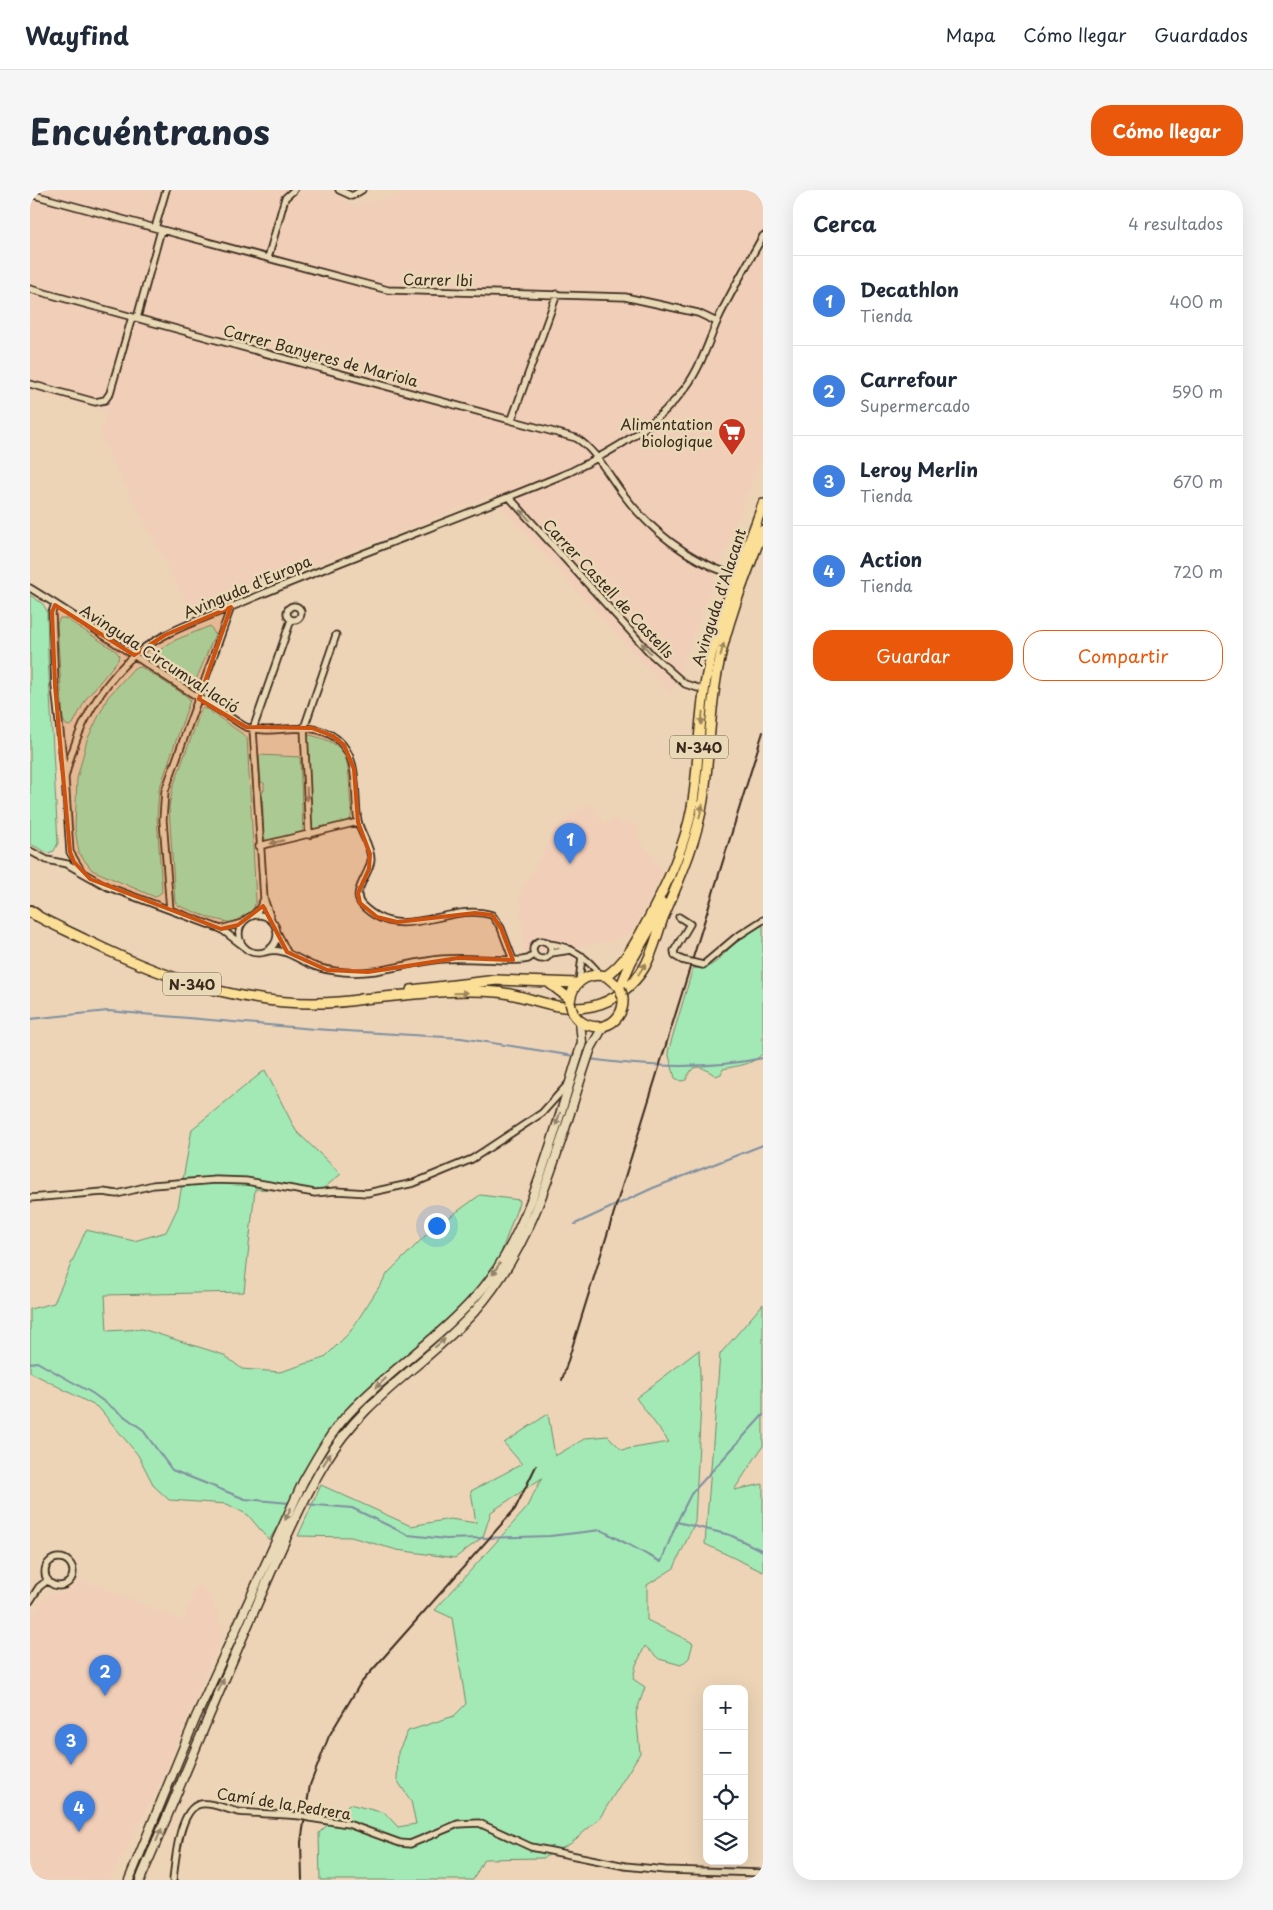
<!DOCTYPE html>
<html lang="es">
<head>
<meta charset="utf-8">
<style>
  :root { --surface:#fff; --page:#f6f6f7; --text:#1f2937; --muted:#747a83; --line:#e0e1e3; --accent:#ea580c }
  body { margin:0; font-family:"Playpen Sans",sans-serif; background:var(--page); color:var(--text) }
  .controls { position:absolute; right:15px; bottom:15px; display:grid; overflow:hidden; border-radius:10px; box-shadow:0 5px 20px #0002 }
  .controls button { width:45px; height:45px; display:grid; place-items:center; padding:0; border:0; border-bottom:1px solid var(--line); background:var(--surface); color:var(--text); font:25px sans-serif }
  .you { position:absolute; left:406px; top:1035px; width:18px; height:18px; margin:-12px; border:4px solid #fff; border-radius:50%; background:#1a73e8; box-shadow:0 0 0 8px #1a73e833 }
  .badge { display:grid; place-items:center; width:32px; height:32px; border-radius:50%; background:var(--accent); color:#fff; font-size:16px; font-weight:700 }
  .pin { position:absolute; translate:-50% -41px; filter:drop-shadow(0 1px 2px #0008) }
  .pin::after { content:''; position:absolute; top:26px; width:18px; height:15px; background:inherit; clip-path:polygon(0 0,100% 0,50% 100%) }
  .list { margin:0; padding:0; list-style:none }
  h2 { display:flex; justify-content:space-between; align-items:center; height:65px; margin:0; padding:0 20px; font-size:21px }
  h2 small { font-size:16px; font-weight:400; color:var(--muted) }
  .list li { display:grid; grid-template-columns:32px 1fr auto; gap:15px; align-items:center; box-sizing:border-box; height:90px; padding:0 20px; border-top:1px solid var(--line) }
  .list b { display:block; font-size:19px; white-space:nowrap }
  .list p { margin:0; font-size:16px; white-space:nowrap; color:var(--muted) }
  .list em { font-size:16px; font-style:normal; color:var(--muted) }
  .actions { display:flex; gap:10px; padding:15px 20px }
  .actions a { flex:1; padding:11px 0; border:1px solid var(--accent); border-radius:20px; text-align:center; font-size:18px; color:var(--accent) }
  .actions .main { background:var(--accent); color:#fff }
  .icon { flex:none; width:28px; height:28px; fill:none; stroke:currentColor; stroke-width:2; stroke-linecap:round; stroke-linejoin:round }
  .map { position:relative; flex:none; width:733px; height:1690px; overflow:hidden; border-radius:20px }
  header { display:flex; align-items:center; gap:30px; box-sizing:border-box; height:70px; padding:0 25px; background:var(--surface); border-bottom:1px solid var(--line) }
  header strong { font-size:24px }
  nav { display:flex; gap:28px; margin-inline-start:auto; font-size:18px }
  .intro { display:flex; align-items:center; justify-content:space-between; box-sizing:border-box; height:120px; padding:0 30px }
  h1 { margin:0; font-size:35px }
  .button { padding:12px 22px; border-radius:20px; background:var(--accent); color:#fff; font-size:18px; font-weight:700 }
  main { display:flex; gap:30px; padding:0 30px }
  aside { flex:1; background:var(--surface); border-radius:20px; box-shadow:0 5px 20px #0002 }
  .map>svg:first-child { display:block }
</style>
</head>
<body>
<header>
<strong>Wayfind</strong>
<nav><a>Mapa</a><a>Cómo llegar</a><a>Guardados</a></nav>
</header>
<div class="intro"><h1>Encuéntranos</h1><a class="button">Cómo llegar</a></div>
<main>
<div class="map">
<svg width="733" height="1690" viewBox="0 0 733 1690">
  <rect width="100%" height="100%" fill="#edd4b7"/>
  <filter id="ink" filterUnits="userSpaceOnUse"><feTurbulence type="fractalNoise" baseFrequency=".02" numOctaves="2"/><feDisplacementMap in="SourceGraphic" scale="10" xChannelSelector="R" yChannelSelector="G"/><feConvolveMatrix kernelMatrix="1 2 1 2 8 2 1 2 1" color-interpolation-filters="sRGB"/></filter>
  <g filter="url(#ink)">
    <!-- built -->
    <path fill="#f1ceb8" d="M0 0H300L323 16 384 0H733V263L641 504 460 306 161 423 70 246 76 221 0 200Z
      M559 614 574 634 588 628V634L599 632 608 635 607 649 625 667 633 684 602 742 594 747 568 754 494 763 490 704 515 660 525 636Z
      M53 1390 152 1431 169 1392 183 1412 190 1432 191 1445 136 1580 80 1690H0V1431L12 1410 18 1405 35 1403Z"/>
    <!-- green -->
    <path fill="#a3e9b5" stroke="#6f8a6a" d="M0 405 13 414 17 421 18 467 28 653 24 661 18 663 0 654Z
      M30 428H35L86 461 89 465 88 470 56 509 43 534 39 536 36 535 33 530 27 434Z
      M180 436 185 444 164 495H160L122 470V465L143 451Z
      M111 477 158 507 160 510 129 600 127 627 132 702 125 707 62 680 49 663 45 639 47 589 57 550 78 507 104 478Z
      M172 518 178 520 217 547 226 711 223 720 202 733 180 728 147 715 145 711 139 617 143 597Z
      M280 545C319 554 318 568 320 604 320 613 323 623 320 631L286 640 282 638 277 547Z
      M229 565 270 567 273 643 239 652 234 648 232 601H234V593L231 592Z
      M733 735V863C721 876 709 875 693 879L691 884 686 886C672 877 664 870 656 890L651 891 645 888 638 862 663 778C685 781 691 764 706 753 714 746 724 740 733 735Z
      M235 880 266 941 311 984 289 1002 225 999 214 1102 75 1105 77 1141 112 1139 194 1165 212 1179 250 1182 294 1168 320 1142 358 1083 399 1042 450 1005 490 1010 463 1085 423 1129 316 1226 239 1350 218 1325 197 1314 139 1310 124 1296 108 1265 69 1218 0 1182V1119L24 1113 56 1040 104 1051 136 1042 148 1017 162 939Z
      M733 1114V1256L704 1300 733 1294V1382L675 1354 690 1164Z
      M669 1160 671 1212 665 1332 644 1378 617 1395V1430L663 1453 659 1468 651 1475 629 1469 615 1456 606 1475 603 1489 615 1497 606 1523 610 1563 569 1629 540 1654 513 1668 454 1669 443 1690H290L289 1643 319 1614 355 1623 368 1637 386 1634 381 1611 367 1590 368 1562 378 1541 424 1526 436 1514 422 1428 405 1420 495 1320 512 1288 461 1322 453 1347 425 1368 367 1360 321 1347 268 1346 291 1295 381 1336 420 1329 446 1333 441 1301 492 1274 474 1253 518 1224 525 1266 556 1248 578 1246 592 1260 639 1252 606 1208Z"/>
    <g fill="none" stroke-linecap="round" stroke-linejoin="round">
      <!-- stream -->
      <path stroke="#7f8f9f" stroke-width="2" d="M0 829 78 821 284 839 431 848 544 866
        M559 869C616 877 676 880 733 868
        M545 1034 623 998 733 955
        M0 1173 7 1172 62 1203 112 1239 142 1280 215 1309 260 1313
        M275 1314 322 1318 378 1345 416 1349 520 1346 571 1340 631 1372 647 1332 700 1345 733 1361
        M647 1332 661 1304 733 1225"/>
      <defs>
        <path id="minor" d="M136 0 125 38 358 100 595 107 668 123 687 132
          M309 0 322 6 332 0
          M0 4 125 38
          M238 68 255 8 264 0
          M0 99 546 248C566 260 579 286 593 304 620 340 657 369 700 384
          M107 128 131 40
          M0 194 65 212 75 210 80 203 102 127
          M482 229 527 104
          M479 307 621 464 655 494 668 498
          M0 398C44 425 87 454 130 483 153 498 176 512 200 527 205 530 210 534 216 537 246 547 280 527 307 549 331 569 323 604 328 631 331 645 341 655 341 670 340 684 320 703 332 715 372 756 419 711 462 725L471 738 483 770
          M25 415 22 422 25 496 35 588 40 662 52 682
          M257 423a7 7 0 1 1 14 0a7 7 0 1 1-14 0Z
          M35 588C45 543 65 503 99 470 127 444 164 432 199 418 311 370 427 329 540 282 583 261 627 236 656 197 671 177 679 150 689 127 702 100 718 73 733 46
          M279 645 274 538 306 445
          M229 656 328 632
          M0 661 17 670 37 674 78 697 191 739 212 755
          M234 709 223 539 261 430
          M140 720 133 630 135 601 201 417
          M209 744a19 19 0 1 1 38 0a19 19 0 1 1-38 0Z
          M223 725 229 719 234 709 241 729
          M649 727 660 734 644 761 645 766 652 770
          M191 739 212 733
          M248 744 257 762
          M503 760a9 9 0 1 1 18 0a9 9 0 1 1-18 0Z
          M519 754C540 756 558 768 570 785
          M235 762C253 756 268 770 284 776 294 780 304 781 314 782 348 785 379 772 412 769 439 767 465 771 492 770L498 769 504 765
          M521 763 541 760
          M673 775 705 748 733 730
          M549 792 552 766
          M0 1008 73 1002 87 1004 123 995 186 990 216 991 285 1003 306 1001 337 1003 384 993 442 969 512 923 539 893
          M15 1382a14 14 0 1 1 28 0a14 14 0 1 1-28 0Z
          M0 1411 9 1397 18 1390
          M280 1628 318 1634 370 1653 380 1654 428 1634 449 1633 501 1657 595 1676 635 1680 733 1683
          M143 1690C145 1672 149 1617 171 1614 183 1612 197 1620 209 1622 230 1624 251 1624 271 1626"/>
        <path id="secondary" d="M99 1690 166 1527 273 1292C286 1269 300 1243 319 1223 361 1178 415 1145 454 1097 501 1039 526 935 549 863L552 852 550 832
          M110 1690C149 1600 185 1509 225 1419 247 1369 268 1317 296 1271 333 1208 397 1174 445 1121 510 1048 530 947 561 858L573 837"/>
        <path id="primary" d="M2 723C19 733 38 741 56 750 141 792 237 825 334 809
          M576 786C597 772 608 748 620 726 638 691 655 656 662 617 670 572 668 524 678 479 690 422 714 368 733 314
          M519 793 540 809
          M590 798 601 772 634 714
          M381 800 467 790 547 793
          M330 809C375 806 422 798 467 802 499 805 530 824 563 816 584 811 603 796 614 778 623 763 627 745 633 728 649 690 667 651 673 610 680 564 679 518 689 473 698 428 717 383 733 340
          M540 813C541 793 557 782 576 786L590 798
          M543 823C558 847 595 838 593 808"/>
        <path id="motorway" d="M0 721 6 725"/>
      </defs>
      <!-- minor casing -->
      <use href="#minor" stroke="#3b2a1e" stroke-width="9"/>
      <!-- secondary casing -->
      <use href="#secondary" stroke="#3b2a1e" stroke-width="11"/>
      <!-- primary casing -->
      <use href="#primary" stroke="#3b2a1e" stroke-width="12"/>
      <!-- motorway casing -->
      <use href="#motorway" stroke="#3b2a1e" stroke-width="14"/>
      <!-- minor -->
      <use href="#minor" stroke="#ead9b6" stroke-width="5.5"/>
      <!-- secondary -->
      <use href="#secondary" stroke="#ead9b6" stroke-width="8"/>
      <!-- primary -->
      <use href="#primary" stroke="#fbdf96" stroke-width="9"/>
      <!-- motorway -->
      <use href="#motorway" stroke="#fbdf96" stroke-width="10"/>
      <!-- rail -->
      <path stroke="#3b2a1e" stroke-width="2" d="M532 1190 733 542
        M272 1690 271 1652 280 1595 299 1546 330 1494 485 1319 506 1276"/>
      <defs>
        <path id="minor-bridge" d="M652 770 673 775
          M271 1626 280 1628"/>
        <path id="primary-bridge" d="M590 798 593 808
          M540 813 543 823"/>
      </defs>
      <!-- minor-bridge casing -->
      <use href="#minor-bridge" stroke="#3b2a1e" stroke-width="9" stroke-linecap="butt"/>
      <!-- primary-bridge casing -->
      <use href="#primary-bridge" stroke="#3b2a1e" stroke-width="12" stroke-linecap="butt"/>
      <!-- minor-bridge -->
      <use href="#minor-bridge" stroke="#ead9b6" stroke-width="5.5"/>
      <!-- primary-bridge -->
      <use href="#primary-bridge" stroke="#fbdf96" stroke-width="9"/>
    </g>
    <!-- one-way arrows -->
    <defs><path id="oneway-solid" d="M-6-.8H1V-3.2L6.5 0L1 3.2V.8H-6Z" transform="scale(1.25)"/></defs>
    <g fill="#92826a">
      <use href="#oneway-solid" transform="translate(495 325) rotate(-132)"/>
      <use href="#oneway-solid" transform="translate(616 458) rotate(-132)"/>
      <use href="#oneway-solid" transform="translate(304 548) rotate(34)"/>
      <use href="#oneway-solid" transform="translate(277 604) rotate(87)"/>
      <use href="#oneway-solid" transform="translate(247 652) rotate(167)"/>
      <use href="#oneway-solid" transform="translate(331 698) rotate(110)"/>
      <use href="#oneway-solid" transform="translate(466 732) rotate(51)"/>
      <use href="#oneway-solid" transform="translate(528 929) rotate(108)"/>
      <use href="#oneway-solid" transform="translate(466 1079) rotate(123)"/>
      <use href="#oneway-solid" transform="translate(410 1153) rotate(-40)"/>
      <use href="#oneway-solid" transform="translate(351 1193) rotate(136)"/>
      <use href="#oneway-solid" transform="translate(297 1269) rotate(-58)"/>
      <use href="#oneway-solid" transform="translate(258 1324) rotate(115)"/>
      <use href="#oneway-solid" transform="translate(191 1495) rotate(-66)"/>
      <use href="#oneway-solid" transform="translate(129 1645) rotate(-67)"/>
    </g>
    <g fill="#9b845a">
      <use href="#oneway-solid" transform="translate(692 460) rotate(-75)"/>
      <use href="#oneway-solid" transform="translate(672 528) rotate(96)"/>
      <use href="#oneway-solid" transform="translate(671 621) rotate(-76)"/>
      <use href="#oneway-solid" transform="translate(612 779) rotate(-57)"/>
      <use href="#oneway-solid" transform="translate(431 803) rotate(-2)"/>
    </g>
  </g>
  <!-- marked area -->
  <path fill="#ce520f" fill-opacity="0.2" stroke="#ce520f" stroke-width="4" stroke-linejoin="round" d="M25 415 104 465 135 445 201 417 169 509 216 537 282 538 303 546 314 555 324 579 328 632 340 664 339 679 328 703 330 713 347 727 367 732 445 723 462 725 471 738 483 770 428 768 338 782 297 780 257 762 233 716 208 735 191 739 60 689 44 672 40 662 25 496 22 422Z"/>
  <!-- icons -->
  <defs>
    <symbol id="supermarket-pin" viewBox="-11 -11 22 30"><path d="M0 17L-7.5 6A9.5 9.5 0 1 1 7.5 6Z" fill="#c8321e" stroke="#ead9b6"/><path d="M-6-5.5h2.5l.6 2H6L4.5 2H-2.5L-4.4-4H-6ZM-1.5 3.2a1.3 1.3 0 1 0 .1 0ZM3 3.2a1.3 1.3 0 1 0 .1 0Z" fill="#fff"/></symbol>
  </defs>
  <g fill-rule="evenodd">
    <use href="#supermarket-pin" x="686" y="226" width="32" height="43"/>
  </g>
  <g text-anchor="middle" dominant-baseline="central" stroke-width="5" stroke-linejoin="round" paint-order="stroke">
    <!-- shield labels -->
    <g fill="#ead9b6" stroke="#705e4c" stroke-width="1">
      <rect x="640" y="545.5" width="58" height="23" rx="4"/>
      <rect x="133" y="782.5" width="58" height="23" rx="4"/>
    </g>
    <g font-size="14" font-weight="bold" fill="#3b2a1e">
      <text x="669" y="557">N-340</text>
      <text x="162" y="794">N-340</text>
    </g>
    <!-- street labels -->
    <g font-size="15" fill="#3b2a1e" stroke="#ead9b6">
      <text transform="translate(408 89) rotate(1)">Carrer Ibi</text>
      <text transform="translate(291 165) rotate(15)">Carrer Banyeres de Mariola</text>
      <text transform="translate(217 396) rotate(-23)">Avinguda d'Europa</text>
      <text transform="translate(579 398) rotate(47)">Carrer Castell de Castells</text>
      <text transform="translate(688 407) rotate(-72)">Avinguda d'Alacant</text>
      <text transform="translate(130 468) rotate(33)">Avinguda Circumval·lació</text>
      <text transform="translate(254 1613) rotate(9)">Camí de la Pedrera</text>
    </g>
    <!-- poi labels -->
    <g font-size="15" fill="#3b2a1e" stroke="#ead9b6" text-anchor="end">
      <text x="683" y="233">Alimentation<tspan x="683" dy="17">biologique</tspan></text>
    </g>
  </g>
</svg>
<div class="controls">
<button>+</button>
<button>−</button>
<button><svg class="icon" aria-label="locate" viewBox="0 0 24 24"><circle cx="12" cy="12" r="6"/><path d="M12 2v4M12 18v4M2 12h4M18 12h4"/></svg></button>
<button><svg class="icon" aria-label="layers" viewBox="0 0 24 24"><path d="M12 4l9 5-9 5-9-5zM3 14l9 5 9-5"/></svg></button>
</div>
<div class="you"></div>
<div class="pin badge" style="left:540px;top:674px;background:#3f7fe0">1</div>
<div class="pin badge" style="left:75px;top:1506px;background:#3f7fe0">2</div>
<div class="pin badge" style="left:41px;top:1575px;background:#3f7fe0">3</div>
<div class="pin badge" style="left:49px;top:1642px;background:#3f7fe0">4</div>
</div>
<aside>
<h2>Cerca<small>4 resultados</small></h2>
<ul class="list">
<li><span class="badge" style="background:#3f7fe0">1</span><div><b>Decathlon</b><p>Tienda</p></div><em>400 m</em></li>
<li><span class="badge" style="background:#3f7fe0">2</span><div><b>Carrefour</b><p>Supermercado</p></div><em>590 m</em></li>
<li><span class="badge" style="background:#3f7fe0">3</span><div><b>Leroy Merlin</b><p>Tienda</p></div><em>670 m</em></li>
<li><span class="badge" style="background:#3f7fe0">4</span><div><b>Action</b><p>Tienda</p></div><em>720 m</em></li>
</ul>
<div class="actions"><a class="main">Guardar</a><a>Compartir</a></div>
</aside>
</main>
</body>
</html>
